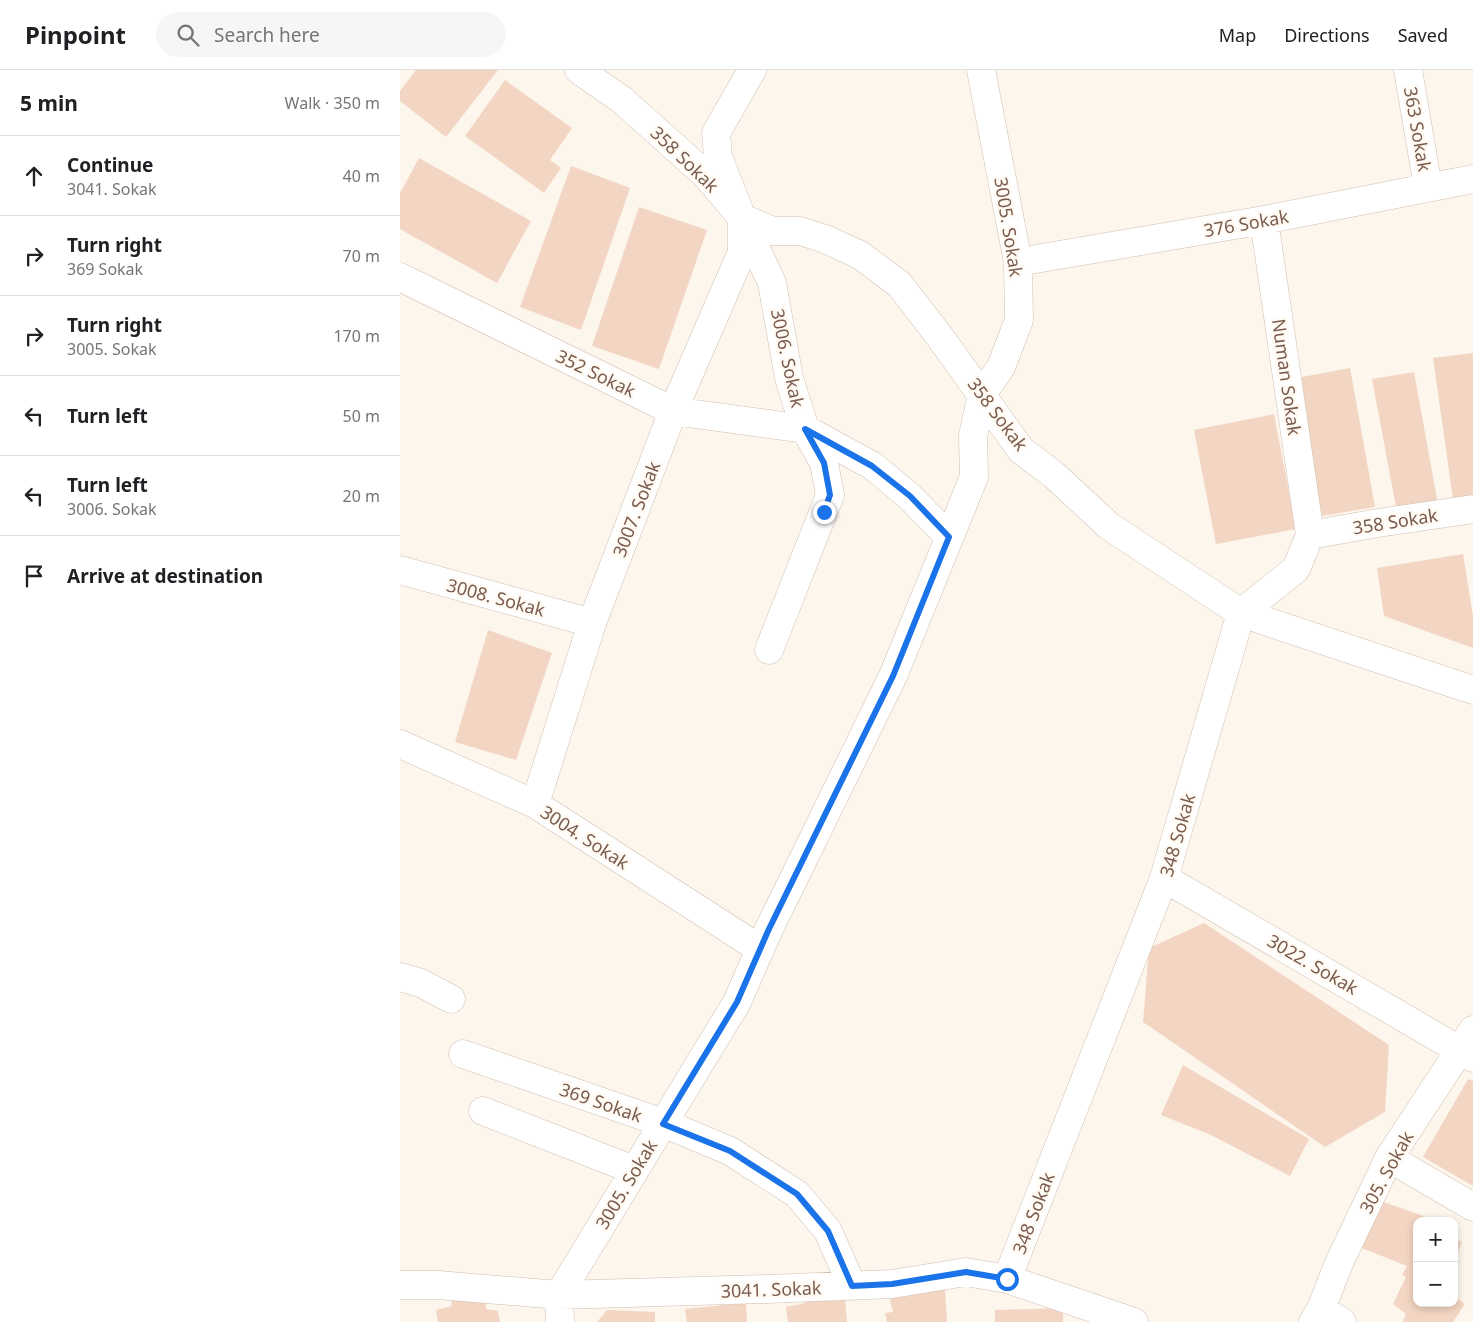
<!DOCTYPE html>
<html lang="en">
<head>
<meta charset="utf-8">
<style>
  :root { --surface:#fff; --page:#f6f6f6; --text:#202124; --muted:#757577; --line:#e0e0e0 }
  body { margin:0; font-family:"Noto Sans",sans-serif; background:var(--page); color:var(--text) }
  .controls { position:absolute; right:15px; bottom:15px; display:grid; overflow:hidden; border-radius:10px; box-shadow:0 2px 8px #0003 }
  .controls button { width:45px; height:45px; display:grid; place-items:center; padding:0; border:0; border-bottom:1px solid var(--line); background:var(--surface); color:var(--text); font:25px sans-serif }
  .stop { position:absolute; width:15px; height:15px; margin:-11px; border:4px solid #1a73e8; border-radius:50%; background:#fff }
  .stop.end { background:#1a73e8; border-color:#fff; box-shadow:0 1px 5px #0008 }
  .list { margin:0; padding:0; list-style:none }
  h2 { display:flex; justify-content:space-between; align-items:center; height:65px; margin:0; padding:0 20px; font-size:21px }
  h2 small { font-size:16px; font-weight:400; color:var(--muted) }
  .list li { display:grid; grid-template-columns:32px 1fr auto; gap:15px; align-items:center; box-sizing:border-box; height:80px; padding:0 20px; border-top:1px solid var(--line) }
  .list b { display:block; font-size:19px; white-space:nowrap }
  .list p { margin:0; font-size:16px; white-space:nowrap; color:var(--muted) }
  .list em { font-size:16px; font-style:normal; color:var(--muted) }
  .icon { flex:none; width:28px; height:28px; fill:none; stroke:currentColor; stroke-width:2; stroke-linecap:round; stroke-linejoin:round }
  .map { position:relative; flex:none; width:1073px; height:1252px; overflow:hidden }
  header { display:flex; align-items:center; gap:30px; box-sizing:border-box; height:70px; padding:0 25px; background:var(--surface); border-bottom:1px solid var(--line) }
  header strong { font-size:24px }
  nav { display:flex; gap:28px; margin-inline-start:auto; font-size:18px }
  .search { width:350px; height:45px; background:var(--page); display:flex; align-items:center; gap:12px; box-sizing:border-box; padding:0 18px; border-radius:28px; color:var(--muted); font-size:19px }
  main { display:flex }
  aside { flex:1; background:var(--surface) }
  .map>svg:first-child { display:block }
</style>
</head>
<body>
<header>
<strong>Pinpoint</strong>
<div class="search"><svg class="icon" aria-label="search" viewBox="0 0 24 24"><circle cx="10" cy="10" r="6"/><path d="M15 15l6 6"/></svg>Search here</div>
<nav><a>Map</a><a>Directions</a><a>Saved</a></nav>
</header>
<main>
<aside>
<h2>5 min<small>Walk · 350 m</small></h2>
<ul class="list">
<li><svg class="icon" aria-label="ahead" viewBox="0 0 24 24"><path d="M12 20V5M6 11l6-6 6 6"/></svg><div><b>Continue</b><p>3041. Sokak</p></div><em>40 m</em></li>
<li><svg class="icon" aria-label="right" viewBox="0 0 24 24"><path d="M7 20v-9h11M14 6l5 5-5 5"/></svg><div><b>Turn right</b><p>369 Sokak</p></div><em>70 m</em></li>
<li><svg class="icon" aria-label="right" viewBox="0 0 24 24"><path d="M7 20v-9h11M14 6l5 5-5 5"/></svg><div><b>Turn right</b><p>3005. Sokak</p></div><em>170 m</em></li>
<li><svg class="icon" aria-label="left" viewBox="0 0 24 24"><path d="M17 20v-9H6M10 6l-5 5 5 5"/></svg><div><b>Turn left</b></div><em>50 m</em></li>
<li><svg class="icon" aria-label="left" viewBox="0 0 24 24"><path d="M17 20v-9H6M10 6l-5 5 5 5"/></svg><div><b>Turn left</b><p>3006. Sokak</p></div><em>20 m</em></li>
<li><svg class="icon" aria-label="arrive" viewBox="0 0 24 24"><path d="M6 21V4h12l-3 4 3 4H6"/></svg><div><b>Arrive at destination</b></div></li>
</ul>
</aside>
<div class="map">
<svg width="1073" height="1252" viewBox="0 0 1073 1252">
  <rect width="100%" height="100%" fill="#fdf6ec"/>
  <!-- building -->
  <path fill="#f3d5c3" d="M16 0H98L46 67 0 31V21Z
    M105 10 172 58 150 90 161 98 144 123 65 66Z
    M19 88 131 151 97 213 0 159V123Z
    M171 96 230 118 181 260 120 237Z
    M239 137 307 160 259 299 192 276Z
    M1073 283V426L1053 429 1033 288Z
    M950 298 975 437 922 446 897 308Z
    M1014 302 1038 435 997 442 972 309Z
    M874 344 896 459 816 474 794 360Z
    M1063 484 1073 546V578L984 546 977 498Z
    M88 560 152 583 116 690 55 672Z
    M804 853 989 975 985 1042 925 1077 743 952 749 878Z
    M783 995 909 1069 890 1106 811 1065 761 1045Z
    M1068 1009 1073 1011V1116L1023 1087Z
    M978 1130 1029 1148 1027 1151H1017V1233H1054V1226L1065 1234 1053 1252H1003L1006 1244 993 1234 1006 1207 1002 1205 1007 1196 959 1177Z
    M1054 1168 1062 1172 1054 1191Z
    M545 1219 547 1252H487L485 1243 493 1242 490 1231 498 1221Z
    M429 1222 430 1231 445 1230 447 1252H388L386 1237 405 1233V1225Z
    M51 1229H85L86 1239 98 1241 100 1252H38L36 1240 52 1236Z
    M346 1233 347 1252H287L285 1239Z
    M663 1238V1252H595V1240Z
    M207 1240 255 1242V1252H197Z"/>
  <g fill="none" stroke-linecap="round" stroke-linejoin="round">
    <defs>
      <path id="minor" d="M179 0 222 30 306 105 342 148 373 161H400L425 169 460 185 499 214 540 267 621 380 654 405 709 456 841 543 896 499 910 465 978 453 1073 439
        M352 0 316 63 318 87 342 148 372 213 389 308 405 359 424 393 430 425 369 580
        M1008 0 1028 117
        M864 150 910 465
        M618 192 864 150 1073 109
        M0 207 273 341 405 359 473 396 510 427 549 467
        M0 500 192 553
        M0 674 135 734 360 879
        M135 734 192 553 273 341 342 182V148
        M764 808 1073 988
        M0 907 21 913 51 929
        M63 984 263 1053 330 1081 397 1124 428 1161 452 1216
        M83 1041 234 1100
        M989 1088 1073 1137
        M607 1209 764 808 841 543 1073 620
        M0 1215H38L159 1225 367 1219 492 1214 566 1202 607 1209 734 1252
        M921 1239 942 1252
        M160 1252 159 1225 337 932 368 861 493 606 574 407 573 366 582 324 601 297 619 250 618 192 581 0
        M913 1252 921 1239 939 1193 989 1088 1073 960"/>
    </defs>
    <!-- minor casing -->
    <use href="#minor" stroke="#d1beb0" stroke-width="29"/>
    <!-- minor -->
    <use href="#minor" stroke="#fff" stroke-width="28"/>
  </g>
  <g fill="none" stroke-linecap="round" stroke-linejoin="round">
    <!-- route -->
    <path stroke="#1a73e8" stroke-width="6" d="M424 442 430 425 424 393 405 359 472 396 510 426 549 467 493 606 368 861 337 932 263 1054 330 1081 397 1124 428 1161 452 1216 492 1214 566 1202 607 1209"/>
  </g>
  <g text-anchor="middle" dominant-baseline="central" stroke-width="5" stroke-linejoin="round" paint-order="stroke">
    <!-- street labels -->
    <g font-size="18" fill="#7a5c4d" stroke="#fffaf3">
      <text transform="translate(1018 59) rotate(80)">363 Sokak</text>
      <text transform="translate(285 89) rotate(44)">358 Sokak</text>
      <text transform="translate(846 153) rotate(-10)">376 Sokak</text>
      <text transform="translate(609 157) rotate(81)">3005. Sokak</text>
      <text transform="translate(388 288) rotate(78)">3006. Sokak</text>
      <text transform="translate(196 303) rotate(26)">352 Sokak</text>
      <text transform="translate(887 307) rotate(82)">Numan Sokak</text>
      <text transform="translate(598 344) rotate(53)">358 Sokak</text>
      <text transform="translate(236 439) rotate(-69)">3007. Sokak</text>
      <text transform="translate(995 451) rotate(-9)">358 Sokak</text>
      <text transform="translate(96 527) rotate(15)">3008. Sokak</text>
      <text transform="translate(777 765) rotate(-74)">348 Sokak</text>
      <text transform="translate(185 767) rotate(33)">3004. Sokak</text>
      <text transform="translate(913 894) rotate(30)">3022. Sokak</text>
      <text transform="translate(201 1032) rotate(19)">369 Sokak</text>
      <text transform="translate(986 1102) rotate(-61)">305. Sokak</text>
      <text transform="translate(226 1114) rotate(-59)">3005. Sokak</text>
      <text transform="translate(633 1143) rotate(-69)">348 Sokak</text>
      <text transform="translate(371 1219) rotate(-2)">3041. Sokak</text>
    </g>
  </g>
</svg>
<div class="controls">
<button>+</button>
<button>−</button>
</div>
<div class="stop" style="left:607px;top:1209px"></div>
<div class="stop end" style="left:424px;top:442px"></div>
</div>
</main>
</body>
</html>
